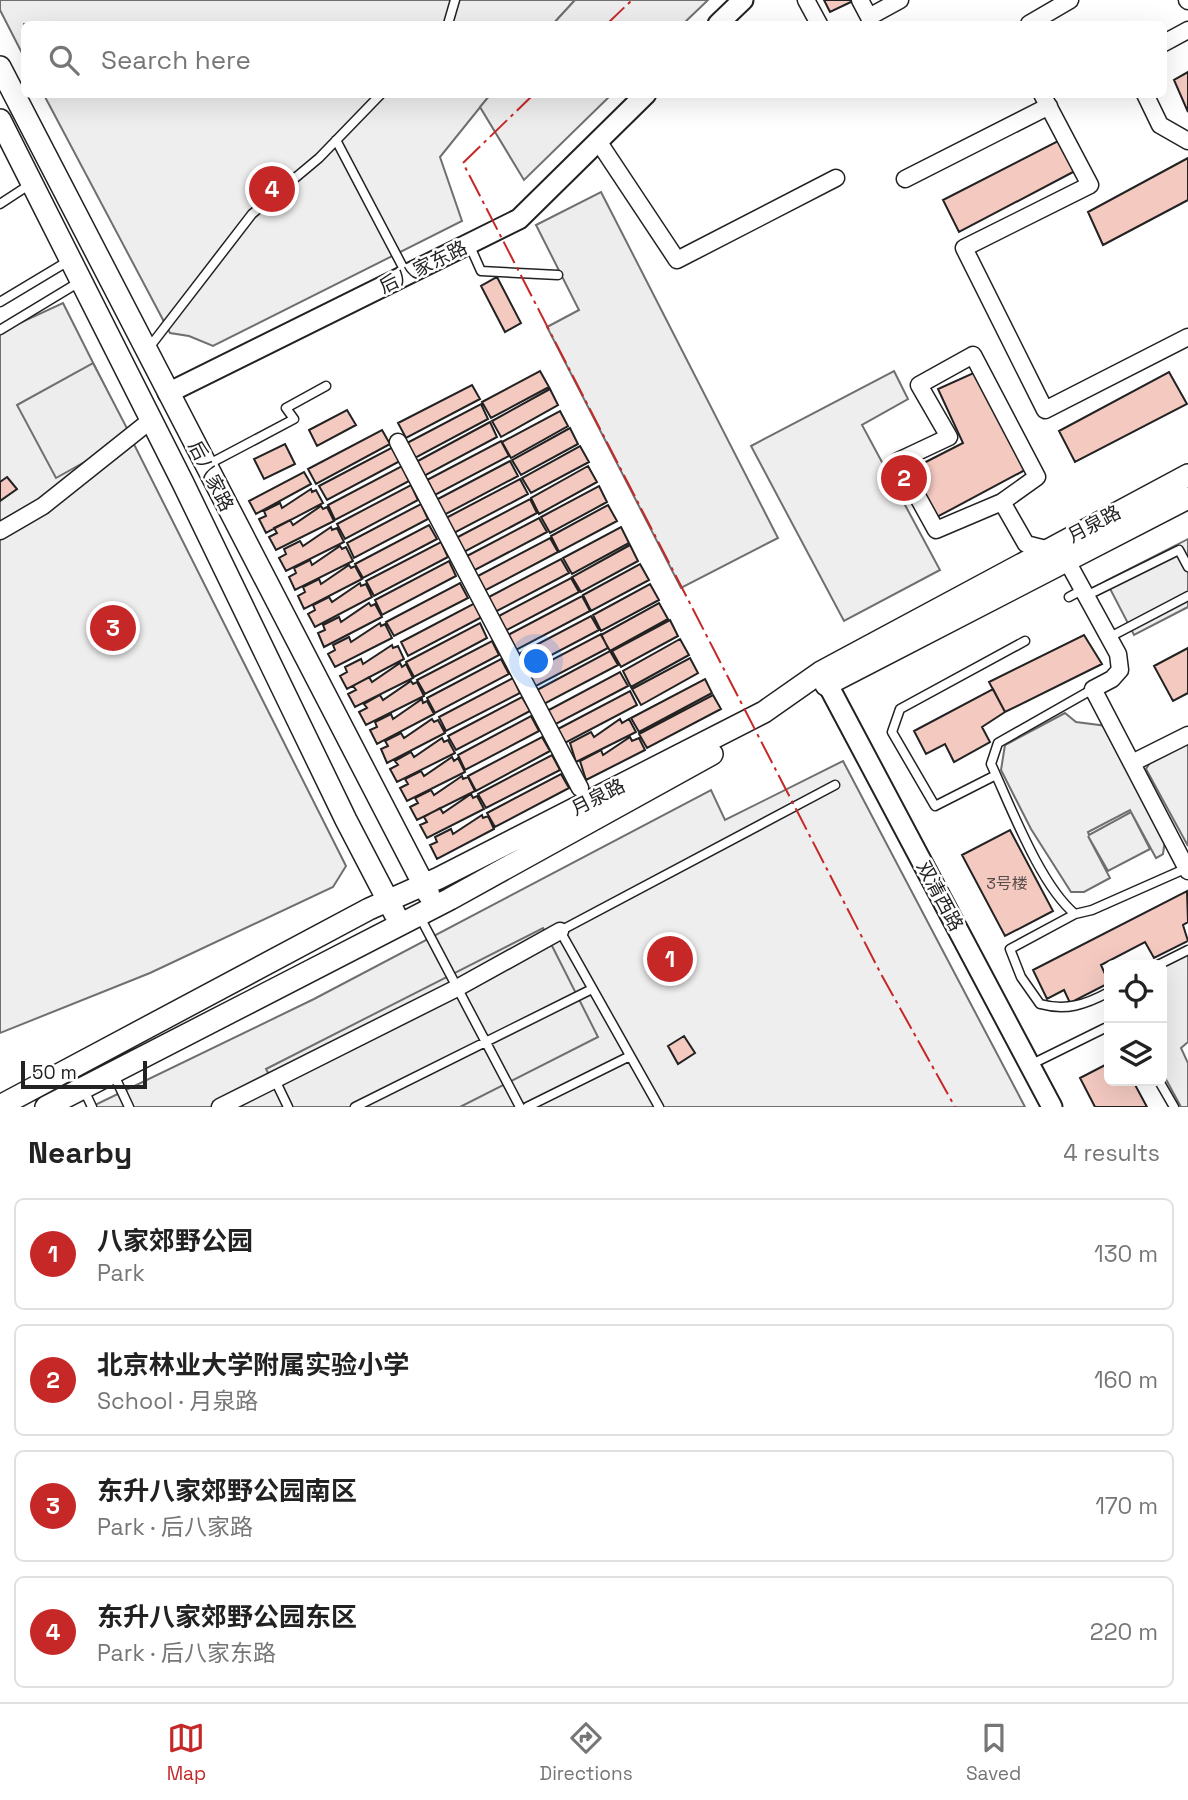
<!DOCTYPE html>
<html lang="en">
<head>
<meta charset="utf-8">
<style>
  :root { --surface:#fff; --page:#f2f2f2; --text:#222; --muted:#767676; --line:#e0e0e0; --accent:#c62828 }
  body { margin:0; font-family:"Space Grotesk","Noto Sans SC",sans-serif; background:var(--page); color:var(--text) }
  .controls { position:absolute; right:21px; bottom:21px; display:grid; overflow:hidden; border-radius:10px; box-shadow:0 7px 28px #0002 }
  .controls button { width:63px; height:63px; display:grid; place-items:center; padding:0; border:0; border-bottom:2px solid var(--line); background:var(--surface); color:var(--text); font:35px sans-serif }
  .scale { position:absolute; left:21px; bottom:18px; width:126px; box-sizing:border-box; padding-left:7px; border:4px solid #222; border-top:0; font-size:19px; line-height:24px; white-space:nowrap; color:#222; -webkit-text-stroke:5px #fff; paint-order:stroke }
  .you { position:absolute; left:537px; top:662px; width:24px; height:24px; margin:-18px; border:5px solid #fff; border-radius:50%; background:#1a73e8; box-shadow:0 0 0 10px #1a73e833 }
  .badge { display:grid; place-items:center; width:46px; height:46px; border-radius:50%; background:var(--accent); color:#fff; font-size:23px; font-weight:700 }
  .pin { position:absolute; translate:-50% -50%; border:4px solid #fff; box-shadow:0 2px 7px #0006 }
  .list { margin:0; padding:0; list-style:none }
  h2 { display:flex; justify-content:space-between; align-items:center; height:91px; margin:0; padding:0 28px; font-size:30px }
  h2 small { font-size:23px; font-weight:400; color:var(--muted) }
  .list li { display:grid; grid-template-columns:46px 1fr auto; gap:21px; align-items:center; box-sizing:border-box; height:112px; margin:0 14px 14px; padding:0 14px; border:2px solid var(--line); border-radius:10px }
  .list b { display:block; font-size:26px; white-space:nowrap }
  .list p { margin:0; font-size:23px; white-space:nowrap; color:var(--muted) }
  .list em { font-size:23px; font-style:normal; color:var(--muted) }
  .icon { flex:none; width:38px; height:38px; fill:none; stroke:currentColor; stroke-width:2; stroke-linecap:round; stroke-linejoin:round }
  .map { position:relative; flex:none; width:1188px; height:1107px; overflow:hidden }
  .search { position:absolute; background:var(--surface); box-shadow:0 7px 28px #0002; left:21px; right:21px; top:21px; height:77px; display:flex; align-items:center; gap:18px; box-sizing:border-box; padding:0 24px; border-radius:10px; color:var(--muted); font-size:26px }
  .sheet { height:595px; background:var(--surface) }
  nav { display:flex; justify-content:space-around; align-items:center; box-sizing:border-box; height:98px; border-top:2px solid var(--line); background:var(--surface); font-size:19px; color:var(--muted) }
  nav a { display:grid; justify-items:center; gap:4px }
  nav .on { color:var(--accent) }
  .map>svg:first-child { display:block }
</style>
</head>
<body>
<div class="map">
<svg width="1188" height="1107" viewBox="0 0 1188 1107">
  <rect width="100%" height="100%" fill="#fff"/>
  <!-- green -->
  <path fill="#eee" stroke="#6f6f6f" stroke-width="2" d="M0 0H575L553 24H24V57L0 10Z
    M44 95H490L440 157 462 221 213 346 189 336 170 333Z
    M63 303 346 866 333 887 150 973 0 1033V332Z
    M894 371 908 399 862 425 940 570 844 621 751 446Z
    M1065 713 1076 722 1107 726 1165 840 1163 854 1156 858 1130 810 1088 832 1089 835 1131 812 1150 849 1108 871 1088 836 1110 878 1084 892H1071L1031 829 1001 770 1005 745Z
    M1188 738V846L1146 769 1154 756Z
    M843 761 1025 1107H91L314 999 711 790 725 820Z
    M1188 953V1042L1181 1048 1188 1063V1107H1181L1162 1072V968Z"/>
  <!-- parking -->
  <path fill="#ededed" stroke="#6f6f6f" stroke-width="2" d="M575 0H708L683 24H553Z
    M490 95 491 94 611 95 524 180 480 107Z
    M601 192 778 538 681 588 547 327 579 310 536 225Z
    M93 363 131 436 56 478 17 405Z
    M1188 539V607L1134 635 1106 581Z
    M543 928 598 1037 460 1107H286L266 1069Z"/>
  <!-- building -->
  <path fill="#f3c9c0" stroke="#222" stroke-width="2" d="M824 0H853V1L830 12Z
    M1188 72V112L1174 80Z
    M1058 141 1075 171 959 232 943 200Z
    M1188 158V200L1103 245 1088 212Z
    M497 277 521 323 505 332 481 286Z
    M540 371 549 387 491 418 482 402Z
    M978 371 1025 470 937 517 912 469 963 443 938 389Z
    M1169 372 1187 404 1075 462 1059 431Z
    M472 385 480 399 406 438 398 423Z
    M550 389 558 405 501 437 492 421Z
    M481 404 488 419 415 458 407 443Z
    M347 410 356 425 317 446 309 430Z
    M560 411 568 426 511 458 502 442Z
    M490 422 497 437 424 476 416 462Z
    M570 428 578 444 521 475 512 460Z
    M382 430 390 444 316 484 308 469Z
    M501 441 509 456 435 495 427 480Z
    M285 444 295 464 264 479 254 459Z
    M580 446 589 462 531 493 522 478Z
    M393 447 400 461 327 500 319 486Z
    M510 461 518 476 444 515 436 500Z
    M402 466 409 481 335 520 328 505Z
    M588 466 597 482 539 514 531 498Z
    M304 472 311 484 256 514 249 501Z
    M7 477 17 489 0 501V482Z
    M520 479 528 494 454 533 446 518Z
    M411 485 418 500 345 539 337 524Z
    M599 486 607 502 550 533 541 517Z
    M311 489 312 492 316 490 323 503 266 533 259 519 266 516 264 511 280 503 282 508Z
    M530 499 537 513 464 552 456 538Z
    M421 504 428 519 354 558 347 543Z
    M608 505 617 521 559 552 551 536Z
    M321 506 323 509 327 507 334 521 276 550 269 537 277 533 274 528 290 520 293 525Z
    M539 518 547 532 473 571 465 557Z
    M429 525 437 539 363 578 355 564Z
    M331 527 332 530 337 528 344 542 286 571 279 558 286 554 284 549 300 541 303 546Z
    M621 527 629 543 572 574 563 558Z
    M550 538 558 552 484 591 476 577Z
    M441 542 448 557 374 596 366 581Z
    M630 545 638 561 581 592 572 577Z
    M340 546 342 549 346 547 353 561 295 590 289 577 296 573 294 568 310 560 312 565Z
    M561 559 569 573 495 612 487 598Z
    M449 561 456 576 382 615 375 600Z
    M640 564 649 580 591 611 583 595Z
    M349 565 351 568 355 566 362 579 304 609 298 596 305 592 303 587 319 579 321 584Z
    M571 578 579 592 505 631 497 617Z
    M360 583 361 586 366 584 372 597 315 627 308 614 315 610 313 605 329 597 332 602Z
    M460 583 468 598 394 636 386 622Z
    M650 584 659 600 601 631 593 615Z
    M582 596 590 611 516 650 508 635Z
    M369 603 371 606 375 604 382 617 324 647 318 633 325 630 323 625 339 617 341 622Z
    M475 603 482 617 408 656 401 642Z
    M659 603 668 619 610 651 601 635Z
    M591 616 599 630 525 669 517 655Z
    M670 620 678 636 621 667 612 651Z
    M380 623 381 626 385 624 392 638 335 667 328 654 335 650 333 645 349 637 351 642Z
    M480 623 487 638 414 677 406 662Z
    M601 634 608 648 534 687 527 673Z
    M1084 635 1102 664 1005 712 989 682Z
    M680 639 689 655 631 687 623 671Z
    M492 641 499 655 425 694 417 680Z
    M392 645 393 648 398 646 404 659 347 689 340 676 347 672 345 667 361 659 363 664Z
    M1188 648V693L1173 701 1154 666Z
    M610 651 618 665 544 704 537 690Z
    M690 658 698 673 641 705 632 689Z
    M501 659 509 674 435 713 427 698Z
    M400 663 402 667 406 664 413 678 355 707 348 694 356 690 353 686 369 677 372 682Z
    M620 672 628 686 554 725 547 711Z
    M513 678 520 693 446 731 439 717Z
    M705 679 712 693 639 732 631 718Z
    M411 681 413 684 417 682 424 696 366 725 359 712 367 708 364 704 380 695 383 700Z
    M993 689 1005 712 982 727 990 742 954 762 945 744 926 754 914 731Z
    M630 691 637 705 563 744 556 730Z
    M713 695 721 709 647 748 639 734Z
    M522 697 530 711 456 750 448 736Z
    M422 699 423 703 427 701 434 714 377 744 370 730 377 727 375 722 391 714 393 719Z
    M531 716 539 731 465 770 458 755Z
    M432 719 434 722 438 720 445 733 387 763 381 749 388 746 385 741 401 733 404 738Z
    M620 719 622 723 629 719 636 732 576 762 570 743 591 732 594 737Z
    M542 737 550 751 476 791 468 776Z
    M630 737 632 741 639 738 645 750 586 780 580 761 601 750 603 755Z
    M442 738 444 742 448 740 455 753 397 782 390 769 398 765 395 761 411 752 414 757Z
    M552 755 560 770 486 808 478 794Z
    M452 757 454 761 458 758 465 772 407 801 400 788 408 784 405 779 421 771 424 776Z
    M561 774 569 788 495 827 487 813Z
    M462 776 463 779 468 777 475 791 417 820 410 807 418 803 415 798 431 790 434 795Z
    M471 794 473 798 477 796 484 809 427 838 420 825 427 822 424 817 440 808 443 813Z
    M482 815 483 818 488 816 494 829 437 859 430 845 437 842 435 837 451 829 453 834Z
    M1010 830 1053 911 1005 936 962 855Z
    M1187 891 1188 922 1183 925 1188 941 1154 958 1145 942 1101 965 1109 983 1070 1003 1064 990 1047 999 1033 970Z
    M684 1036 695 1053 678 1064 668 1046Z
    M1109 1063V1081H1133L1147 1107H1095L1080 1078Z"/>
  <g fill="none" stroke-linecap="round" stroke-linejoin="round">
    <defs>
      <path id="service" d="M448 24 455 0
        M336 140 407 275
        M0 204 29 185
        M469 244 481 271 558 275
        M0 302 70 260
        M0 330 81 281
        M148 349 252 214 319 158 381 94
        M209 464 294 419 286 408 326 386
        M1086 596 1179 550 1188 567
        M1069 597 1082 590
        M1108 638 1188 596
        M1093 689 998 743 991 764C1011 807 1040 885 1075 914L1092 910 1187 868
        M996 775 935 806 892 732 900 709 1025 641
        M1075 914 1010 949 1021 977 1040 1004C1066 1011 1085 1005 1109 992
        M420 917 520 1107
        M1158 965 1188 950
        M1030 1065 1105 1028
        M114 1075 129 1107
        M275 1080 288 1107
        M1159 1081 1174 1107
        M84 1090 92 1107
        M355 1107 592 989
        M527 1107 630 1056
        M659 1107 560 931 835 785"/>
      <path id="minor" d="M806 0 819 24
        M860 0 869 17 900 0
        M1187 0 1188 1
        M1029 24 1070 0
        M1164 43 1188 30
        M1042 94 1090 185 964 248 1045 410 1188 337
        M1145 94 1160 125 1188 141
        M598 141 677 260 836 178
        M905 179 1049 106
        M398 442 580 788
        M1002 502 1037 477 973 355 919 385 949 437 898 461 936 530 1002 502 1026 544 1046 549
        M0 531 43 506 151 420
        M1067 561 1118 654 1120 670 1112 679 1093 689 1188 871
        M1132 763 1188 735
        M220 1107 457 988 560 931"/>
      <path id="tertiary" d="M718 24 743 0
        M168 393 519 219 646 94
        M828 685 1052 1107"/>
      <path id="secondary" d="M0 67 429 895
        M0 120 183 483 346 820 395 914
        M826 685 1188 498
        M0 1106 369 909 439 878 764 712 821 672 1188 475
        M46 1107 450 899 712 754"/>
    </defs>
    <!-- service casing -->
    <use href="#service" stroke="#222" stroke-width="11"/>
    <!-- minor casing -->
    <use href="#minor" stroke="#222" stroke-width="19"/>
    <!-- tertiary casing -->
    <use href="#tertiary" stroke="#222" stroke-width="23"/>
    <!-- secondary casing -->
    <use href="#secondary" stroke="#222" stroke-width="24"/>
    <!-- service -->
    <use href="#service" stroke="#fff" stroke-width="8"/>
    <!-- minor -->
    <use href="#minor" stroke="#fff" stroke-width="16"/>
    <!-- tertiary -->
    <use href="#tertiary" stroke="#fff" stroke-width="19"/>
    <!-- secondary -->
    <use href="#secondary" stroke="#fff" stroke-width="21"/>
    <!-- power -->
    <path stroke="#c62828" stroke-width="2" stroke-dasharray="24 5 3.5 5" stroke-linecap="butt" d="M607 24 632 0
      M534 94 463 163 881 974 955 1107"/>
  </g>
  <g text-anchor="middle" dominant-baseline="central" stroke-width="5" stroke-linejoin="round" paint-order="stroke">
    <!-- number labels -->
    <g font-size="16" fill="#564c4a">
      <text x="1007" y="883">3号楼</text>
    </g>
    <!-- street labels -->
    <g font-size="19" fill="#222" stroke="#fff">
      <text transform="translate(423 267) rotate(-26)">后八家东路</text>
      <text transform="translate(211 476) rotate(63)">后八家路</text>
      <text transform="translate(1094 524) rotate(-28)">月泉路</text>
      <text transform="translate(598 797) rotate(-27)">月泉路</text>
      <text transform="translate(940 896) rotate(62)">双清西路</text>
    </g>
  </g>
</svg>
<div class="controls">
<button><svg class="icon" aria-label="locate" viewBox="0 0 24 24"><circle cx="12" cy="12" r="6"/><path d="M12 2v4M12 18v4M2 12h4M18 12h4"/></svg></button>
<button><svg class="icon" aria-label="layers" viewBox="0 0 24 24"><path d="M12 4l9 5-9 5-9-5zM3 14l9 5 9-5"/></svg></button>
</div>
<div class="scale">50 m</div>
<div class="you"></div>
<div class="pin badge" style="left:670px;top:959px">1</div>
<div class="pin badge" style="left:904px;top:478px">2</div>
<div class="pin badge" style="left:113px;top:628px">3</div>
<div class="pin badge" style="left:272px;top:189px">4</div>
<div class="search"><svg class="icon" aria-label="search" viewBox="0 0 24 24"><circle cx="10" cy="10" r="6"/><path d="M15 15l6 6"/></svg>Search here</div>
</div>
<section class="sheet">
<h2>Nearby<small>4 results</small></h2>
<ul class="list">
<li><span class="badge">1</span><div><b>八家郊野公园</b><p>Park</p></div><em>130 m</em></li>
<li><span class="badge">2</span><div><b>北京林业大学附属实验小学</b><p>School · 月泉路</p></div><em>160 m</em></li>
<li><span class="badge">3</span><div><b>东升八家郊野公园南区</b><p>Park · 后八家路</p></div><em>170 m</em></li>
<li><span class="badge">4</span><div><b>东升八家郊野公园东区</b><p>Park · 后八家东路</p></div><em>220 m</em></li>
</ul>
</section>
<nav>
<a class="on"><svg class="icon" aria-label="map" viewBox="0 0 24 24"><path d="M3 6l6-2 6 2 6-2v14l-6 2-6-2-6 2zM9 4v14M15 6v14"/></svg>Map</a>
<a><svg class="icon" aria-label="directions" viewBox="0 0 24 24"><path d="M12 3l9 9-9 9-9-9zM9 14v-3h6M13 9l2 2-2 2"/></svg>Directions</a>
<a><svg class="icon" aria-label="saved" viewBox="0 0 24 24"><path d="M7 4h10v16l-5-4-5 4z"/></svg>Saved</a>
</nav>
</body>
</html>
